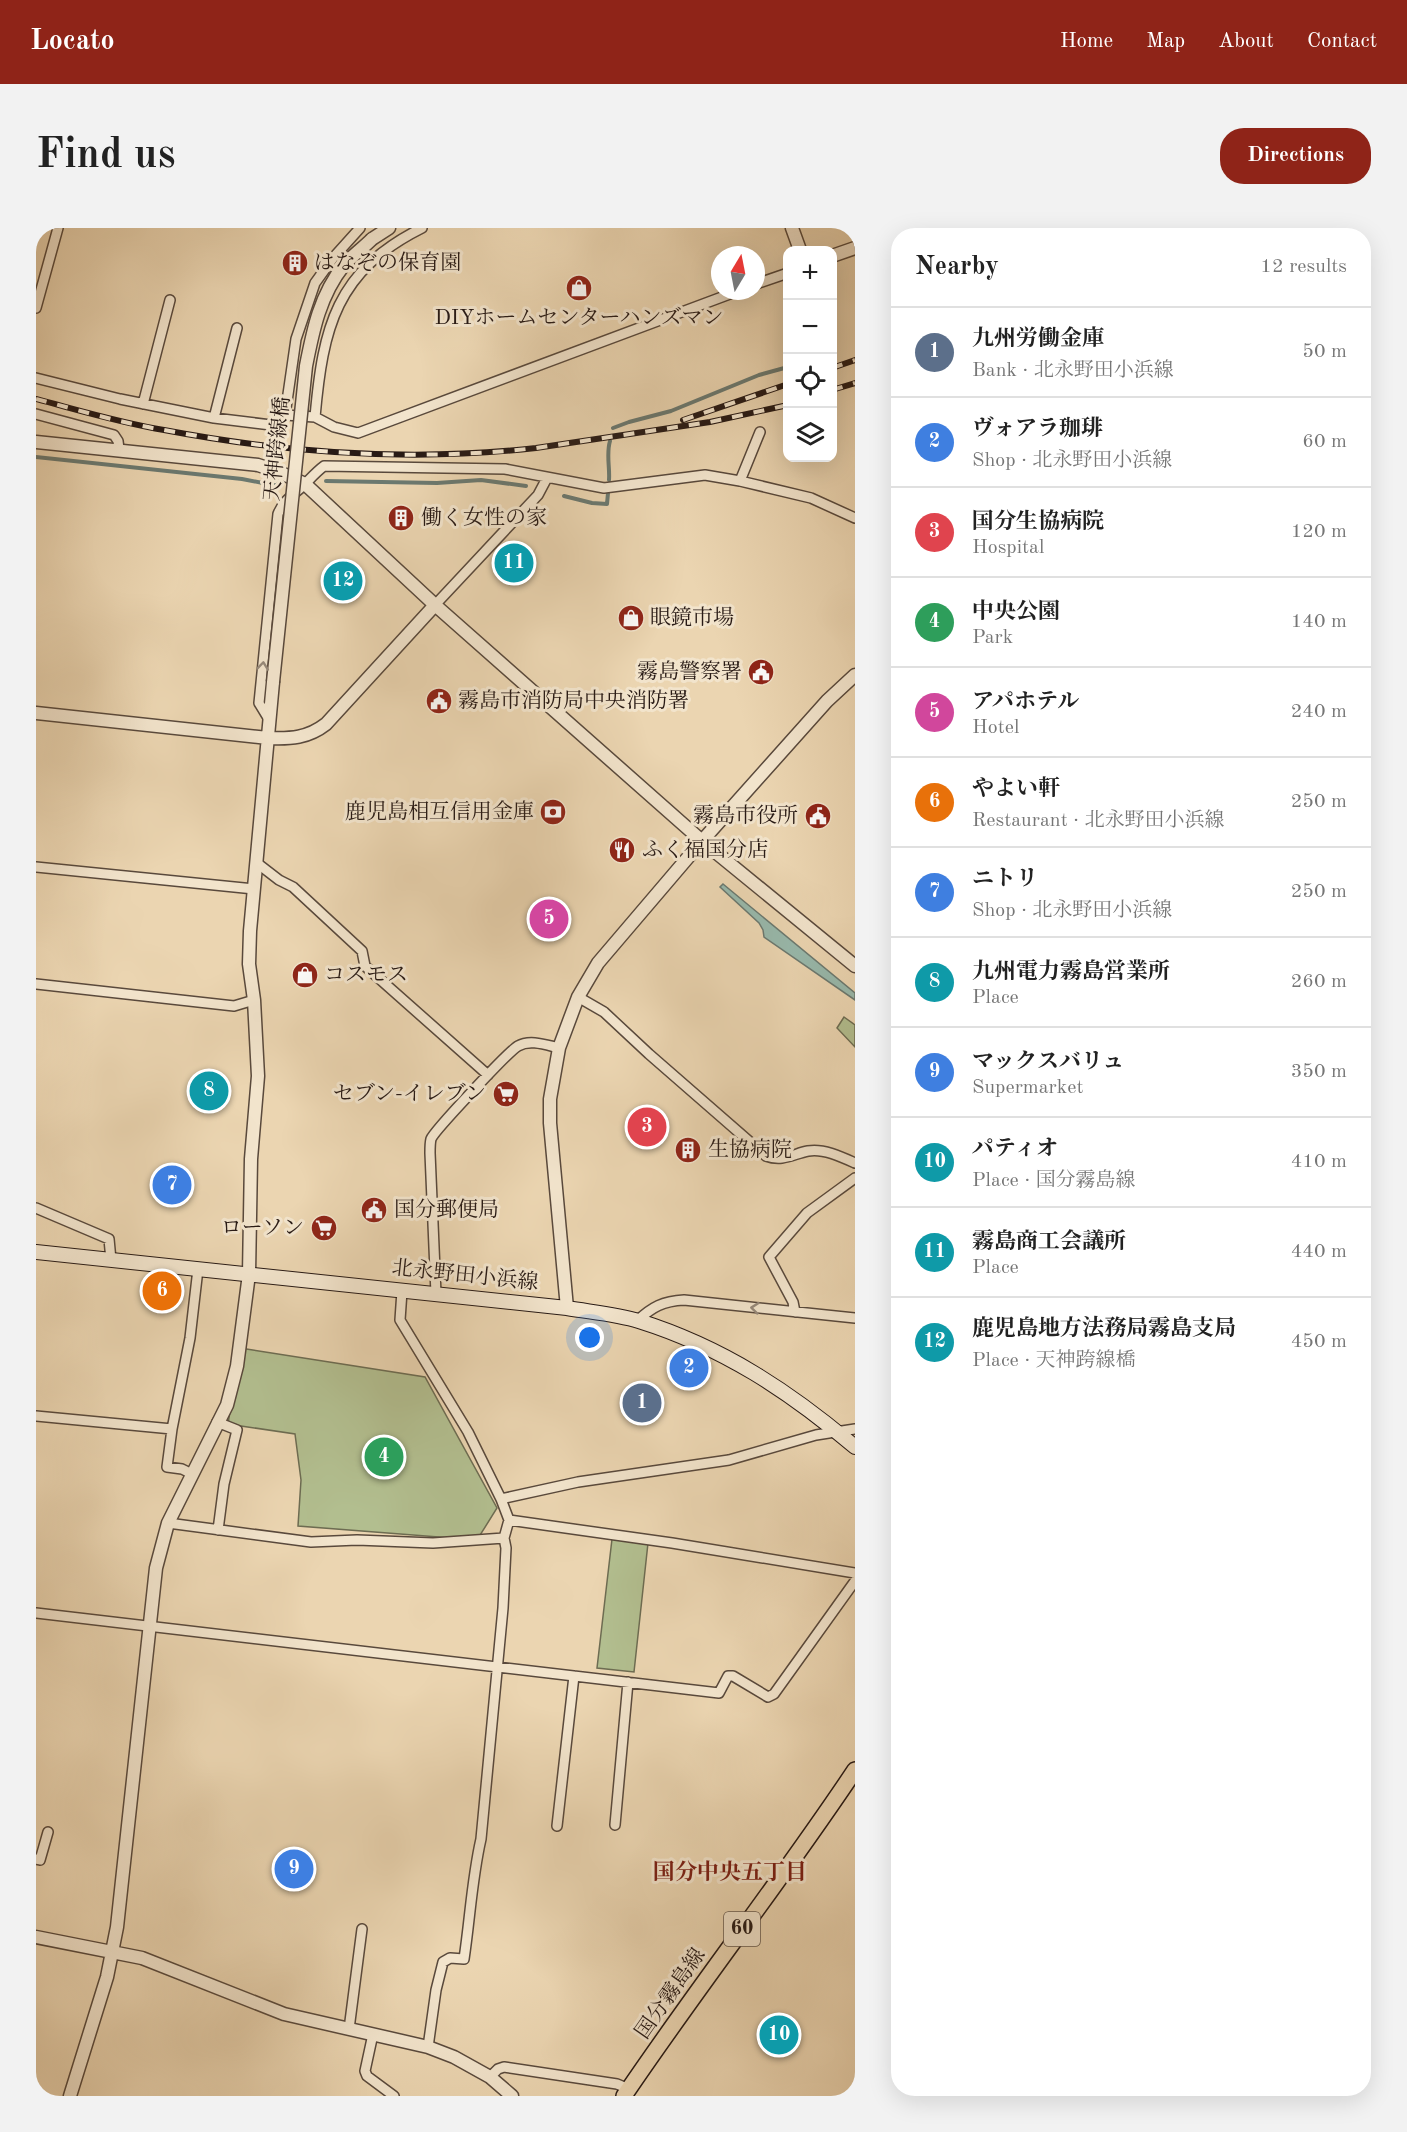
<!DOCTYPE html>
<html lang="en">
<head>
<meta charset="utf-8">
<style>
  :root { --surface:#fff; --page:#f2f2f2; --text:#222; --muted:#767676; --line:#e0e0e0; --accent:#8f2418 }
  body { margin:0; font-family:"Old Standard TT","Noto Serif JP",serif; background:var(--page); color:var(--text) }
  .controls { position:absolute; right:18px; top:18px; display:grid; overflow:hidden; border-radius:12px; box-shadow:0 6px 24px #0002 }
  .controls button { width:54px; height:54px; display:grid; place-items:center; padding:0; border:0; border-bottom:2px solid var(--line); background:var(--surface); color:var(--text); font:30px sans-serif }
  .compass { position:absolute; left:675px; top:18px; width:54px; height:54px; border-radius:50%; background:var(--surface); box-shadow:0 6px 24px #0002; rotate:10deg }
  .you { position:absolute; left:554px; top:1110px; width:21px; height:21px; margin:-15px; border:4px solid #fff; border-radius:50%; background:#1a73e8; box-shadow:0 0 0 9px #1a73e833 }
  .badge { display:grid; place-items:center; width:39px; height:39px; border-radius:50%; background:var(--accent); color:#fff; font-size:20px; font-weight:700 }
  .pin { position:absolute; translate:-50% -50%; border:3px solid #fff; box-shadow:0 2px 6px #0006 }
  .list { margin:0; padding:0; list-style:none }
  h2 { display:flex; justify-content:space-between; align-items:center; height:78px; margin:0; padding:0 24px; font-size:26px }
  h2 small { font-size:20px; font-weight:400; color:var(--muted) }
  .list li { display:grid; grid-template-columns:39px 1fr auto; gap:18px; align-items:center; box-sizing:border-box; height:90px; padding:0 24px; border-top:2px solid var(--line) }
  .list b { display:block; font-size:22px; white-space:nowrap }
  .list p { margin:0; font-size:20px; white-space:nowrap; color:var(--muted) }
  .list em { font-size:20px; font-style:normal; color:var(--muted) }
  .icon { flex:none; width:33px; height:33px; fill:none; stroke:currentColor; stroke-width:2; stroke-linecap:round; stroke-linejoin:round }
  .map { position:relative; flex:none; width:819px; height:1868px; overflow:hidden; border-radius:24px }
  header { display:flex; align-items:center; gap:36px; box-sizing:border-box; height:84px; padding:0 30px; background:var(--accent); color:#fff }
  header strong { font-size:28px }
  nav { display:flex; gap:33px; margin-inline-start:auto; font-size:21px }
  .intro { display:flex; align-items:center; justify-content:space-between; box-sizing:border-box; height:144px; padding:0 36px }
  h1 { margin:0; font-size:42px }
  .button { padding:15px 27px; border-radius:24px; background:var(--accent); color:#fff; font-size:21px; font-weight:700 }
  main { display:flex; gap:36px; padding:0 36px }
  aside { flex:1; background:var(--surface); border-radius:24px; box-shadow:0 6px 24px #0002 }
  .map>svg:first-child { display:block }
</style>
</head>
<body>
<header>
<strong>Locato</strong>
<nav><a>Home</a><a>Map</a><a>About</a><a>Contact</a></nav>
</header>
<div class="intro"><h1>Find us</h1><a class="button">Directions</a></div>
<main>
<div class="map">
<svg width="819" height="1868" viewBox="0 0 819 1868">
  <rect width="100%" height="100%" fill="#ebd5b1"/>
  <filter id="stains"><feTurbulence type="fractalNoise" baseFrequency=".00333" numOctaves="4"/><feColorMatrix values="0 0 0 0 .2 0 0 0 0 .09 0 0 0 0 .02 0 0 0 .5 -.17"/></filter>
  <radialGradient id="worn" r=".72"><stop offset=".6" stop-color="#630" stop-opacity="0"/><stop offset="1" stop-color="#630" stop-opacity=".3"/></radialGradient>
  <!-- green -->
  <path fill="#b2be8f" stroke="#6d6c52" stroke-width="1.5" d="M808 789 819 797V819L801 800Z
    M204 1120 389 1149 461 1280 441 1312 262 1298 265 1252 259 1206 192 1196Z
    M576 1311 612 1315 598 1444 561 1440Z"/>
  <!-- water -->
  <path fill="#98b9ac" stroke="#6b7970" stroke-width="1.5" d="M687 656 819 765V772L728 709 727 702 723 695 684 659Z"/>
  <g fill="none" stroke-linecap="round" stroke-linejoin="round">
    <!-- stream -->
    <path stroke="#6b7970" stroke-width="4" d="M796 39 798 35
      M577 200 593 194 635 183 723 147 752 139
      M0 229 206 251 232 256 240 255
      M573 252C574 239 570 226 574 213
      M290 253 401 255 445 252 490 258
      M528 268 556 275 571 276 572 265"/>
    <defs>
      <path id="minor" d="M720 56 752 45
        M0 80 22 0
        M0 150 84 171 178 190 235 197 244 192 249 187 279 189 298 199 322 205 702 63
        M107 176 134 72
        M0 186 78 207 82 213 83 221
        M249 187 260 111 279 55 297 30 324 0
        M279 189C287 99 300 43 386 0
        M178 190 201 100
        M704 253 724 204
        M399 377 502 267 511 250
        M234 493 223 475 242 286C247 273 257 267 267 258 275 250 280 244 288 238L469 241 568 260 669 247 704 253 775 270 819 290
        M221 635 243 652 257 659 326 723 329 738 452 847
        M0 639 218 661
        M0 756 198 778 218 772
        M542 769 568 784 613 826 730 928C747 934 757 926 772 923 787 920 806 929 819 935
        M0 980 73 1011 75 1032
        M366 1063 364 1092 432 1204 465 1271 473 1292 468 1310 470 1320 467 1380 445 1611C436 1650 434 1691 428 1731L414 1730 407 1734 400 1762 392 1819
        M400 1066 394 925C394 921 394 915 395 911 398 903 473 823 482 818 494 811 510 817 523 820
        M759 1084 757 1074 733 1029 771 985 819 950
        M601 1093C616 1079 627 1073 648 1072L819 1090
        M0 1188 136 1201
        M181 1194 201 1202 188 1256 182 1302
        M156 1246 146 1241 131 1239 136 1201 154 1110 162 1041
        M465 1271 542 1254 693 1232 780 1207 819 1201
        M473 1292 636 1315 819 1345
        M132 1295 275 1314 321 1312 397 1315 468 1310
        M0 1385 683 1465 692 1448H697L732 1469 738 1466 819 1353
        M579 1597 592 1454
        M521 1598 538 1448
        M0 1631 4 1632 12 1604
        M313 1801 326 1701
        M337 1806 329 1843 331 1848 358 1868
        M454 1849 462 1841 468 1839 581 1856 593 1861"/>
      <path id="tertiary" d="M756 0 764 22
        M336 11 353 0
        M796 28 819 20
        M0 214 222 237 243 244 269 256 399 377 666 613 819 738
        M0 485 232 510C255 511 272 510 290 496L399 377
        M531 1080 514 895V871L523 820 542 769 562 735 666 613 791 473 819 447
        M0 1709 106 1730 248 1786 392 1819 418 1829 454 1849 476 1868
        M34 1868 71 1749 81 1699 120 1340 132 1295 191 1177 201 1138 213 1046 215 931 222 848 218 772 213 736 214 703 237 454"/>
      <path id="secondary" d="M0 1024 531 1080C554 1084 580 1086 603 1093 686 1119 753 1163 819 1219"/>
      <path id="primary" d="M588 1868C663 1757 745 1653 819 1542"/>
    </defs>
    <!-- minor casing -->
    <use href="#minor" stroke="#59493c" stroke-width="12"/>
    <!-- tertiary casing -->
    <use href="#tertiary" stroke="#59493c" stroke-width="15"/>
    <!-- secondary casing -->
    <use href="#secondary" stroke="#281a15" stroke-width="16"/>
    <!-- primary casing -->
    <use href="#primary" stroke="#281a15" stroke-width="18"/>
    <!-- minor -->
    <use href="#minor" stroke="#f2e4cc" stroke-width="9"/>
    <!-- tertiary -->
    <use href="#tertiary" stroke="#f2e4cc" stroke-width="12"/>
    <!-- secondary -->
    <use href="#secondary" stroke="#f2e4cc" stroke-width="14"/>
    <!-- primary -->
    <use href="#primary" stroke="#ebd5b1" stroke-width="15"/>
    <defs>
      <path id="rail" d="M796 140 819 132
        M796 162 819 155
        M0 171C42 182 85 195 128 202 250 225 376 234 500 220L674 194 752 177
        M647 192 752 156"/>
    </defs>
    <!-- rail casing -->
    <use href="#rail" stroke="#281a15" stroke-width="6"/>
    <!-- rail -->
    <use href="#rail" stroke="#f2e4cc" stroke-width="4" stroke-dasharray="11" stroke-linecap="butt"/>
    <defs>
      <path id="tertiary-bridge" d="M237 454 270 138C277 102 284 67 308 37 316 28 327 20 336 11"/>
    </defs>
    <!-- tertiary-bridge casing -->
    <use href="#tertiary-bridge" stroke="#59493c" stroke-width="15" stroke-linecap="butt"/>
    <!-- tertiary-bridge -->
    <use href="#tertiary-bridge" stroke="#f2e4cc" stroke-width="12"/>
  </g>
  <!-- one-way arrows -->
  <defs><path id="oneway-chevron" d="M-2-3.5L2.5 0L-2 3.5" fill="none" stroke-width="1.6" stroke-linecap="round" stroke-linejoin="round" transform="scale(1.5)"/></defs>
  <g stroke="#97897a">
    <use href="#oneway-chevron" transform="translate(227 438) rotate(-84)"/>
    <use href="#oneway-chevron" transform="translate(719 1080) rotate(-174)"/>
  </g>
  <!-- icons -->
  <defs>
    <symbol id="building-disc" viewBox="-11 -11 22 22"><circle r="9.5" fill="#8f2418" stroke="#f2e4cc"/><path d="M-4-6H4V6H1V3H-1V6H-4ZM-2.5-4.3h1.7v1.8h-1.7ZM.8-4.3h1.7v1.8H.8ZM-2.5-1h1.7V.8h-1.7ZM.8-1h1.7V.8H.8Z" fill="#fff"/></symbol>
    <symbol id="shop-disc" viewBox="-11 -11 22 22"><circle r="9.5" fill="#8f2418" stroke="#f2e4cc"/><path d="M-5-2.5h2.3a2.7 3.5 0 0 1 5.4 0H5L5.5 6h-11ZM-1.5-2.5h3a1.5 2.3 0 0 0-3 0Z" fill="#fff"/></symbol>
    <symbol id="civic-disc" viewBox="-11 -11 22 22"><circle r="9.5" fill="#8f2418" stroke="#f2e4cc"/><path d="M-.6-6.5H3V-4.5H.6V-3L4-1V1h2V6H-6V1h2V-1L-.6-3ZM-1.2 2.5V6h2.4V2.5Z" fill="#fff"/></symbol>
    <symbol id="bank-disc" viewBox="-11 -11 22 22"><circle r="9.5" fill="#8f2418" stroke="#f2e4cc"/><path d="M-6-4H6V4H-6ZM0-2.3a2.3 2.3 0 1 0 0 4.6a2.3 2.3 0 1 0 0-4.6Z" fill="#fff"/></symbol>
    <symbol id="restaurant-disc" viewBox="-11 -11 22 22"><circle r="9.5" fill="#8f2418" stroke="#f2e4cc"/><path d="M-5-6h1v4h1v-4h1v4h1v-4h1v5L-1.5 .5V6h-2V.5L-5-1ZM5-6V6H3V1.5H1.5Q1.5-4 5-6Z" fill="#fff"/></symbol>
    <symbol id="supermarket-disc" viewBox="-11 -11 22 22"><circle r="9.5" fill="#8f2418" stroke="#f2e4cc"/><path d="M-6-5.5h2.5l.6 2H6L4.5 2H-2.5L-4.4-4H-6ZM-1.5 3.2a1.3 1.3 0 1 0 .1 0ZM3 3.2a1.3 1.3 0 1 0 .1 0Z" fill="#fff"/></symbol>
  </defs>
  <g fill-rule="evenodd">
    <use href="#building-disc" x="244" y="20" width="30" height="30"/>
    <use href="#shop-disc" x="528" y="45" width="30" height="30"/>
    <use href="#building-disc" x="350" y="275" width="30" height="30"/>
    <use href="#shop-disc" x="580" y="375" width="30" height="30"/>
    <use href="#civic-disc" x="710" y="429" width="30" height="30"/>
    <use href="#civic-disc" x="388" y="458" width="30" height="30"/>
    <use href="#bank-disc" x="502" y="569" width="30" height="30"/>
    <use href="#civic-disc" x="767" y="573" width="30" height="30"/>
    <use href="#restaurant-disc" x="571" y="607" width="30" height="30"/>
    <use href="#shop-disc" x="254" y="732" width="30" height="30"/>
    <use href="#supermarket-disc" x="455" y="851" width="30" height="30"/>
    <use href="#building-disc" x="637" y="907" width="30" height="30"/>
    <use href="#civic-disc" x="323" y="967" width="30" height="30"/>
    <use href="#supermarket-disc" x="273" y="985" width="30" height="30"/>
  </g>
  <g text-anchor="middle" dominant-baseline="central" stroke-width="6" stroke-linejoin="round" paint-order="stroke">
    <!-- shield labels -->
    <rect fill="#f2e4cc" stroke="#65574c" stroke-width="1.5" x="688" y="1684" width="36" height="34" rx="4.5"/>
    <g font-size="20" font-weight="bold" fill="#281a15">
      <text x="706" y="1701">60</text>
    </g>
    <!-- poi labels -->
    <g font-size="21" fill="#281a15" stroke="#f2e4cc" text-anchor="start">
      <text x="278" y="35">はなぞの保育園</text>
      <text x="543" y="90" text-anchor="middle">DIYホームセンターハンズマン</text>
      <text x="385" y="290">働く女性の家</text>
      <text x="614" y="390">眼鏡市場</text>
      <text x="706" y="444" text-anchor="end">霧島警察署</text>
      <text x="422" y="473">霧島市消防局中央消防署</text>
      <text x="498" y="584" text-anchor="end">鹿児島相互信用金庫</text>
      <text x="762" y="588" text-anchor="end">霧島市役所</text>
      <text x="606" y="622">ふく福国分店</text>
      <text x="288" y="747">コスモス</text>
      <text x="450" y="866" text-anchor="end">セブン-イレブン</text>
      <text x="672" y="922">生協病院</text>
      <text x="358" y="982">国分郵便局</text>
      <text x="268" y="1000" text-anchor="end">ローソン</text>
    </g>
    <!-- street labels -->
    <g font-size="21" fill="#281a15" stroke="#f2e4cc">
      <text transform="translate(242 221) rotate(-84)">天神跨線橋</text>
      <text transform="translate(429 1048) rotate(6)">北永野田小浜線</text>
      <text transform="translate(635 1766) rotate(-55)">国分霧島線</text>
    </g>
    <!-- neighbourhood labels -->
    <g font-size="22" font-weight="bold" fill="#7a1f14" stroke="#f2e4cc">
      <text x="694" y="1645">国分中央五丁目</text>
    </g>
  </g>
  <rect width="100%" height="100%" filter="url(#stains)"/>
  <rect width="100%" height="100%" fill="url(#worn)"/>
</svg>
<div class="controls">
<button>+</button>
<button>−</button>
<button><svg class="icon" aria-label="locate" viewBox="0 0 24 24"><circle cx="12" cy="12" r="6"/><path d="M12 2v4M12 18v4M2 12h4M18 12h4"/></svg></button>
<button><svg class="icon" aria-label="layers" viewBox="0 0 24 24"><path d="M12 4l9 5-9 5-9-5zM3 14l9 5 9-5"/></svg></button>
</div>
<svg class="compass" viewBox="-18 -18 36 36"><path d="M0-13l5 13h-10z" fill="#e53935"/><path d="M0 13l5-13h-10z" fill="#767676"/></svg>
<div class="you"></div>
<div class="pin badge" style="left:606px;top:1175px;background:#5c6f8a">1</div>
<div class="pin badge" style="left:653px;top:1140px;background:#3f7fe0">2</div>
<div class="pin badge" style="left:611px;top:899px;background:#e0444e">3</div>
<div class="pin badge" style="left:348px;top:1229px;background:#2e9e5b">4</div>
<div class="pin badge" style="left:513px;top:691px;background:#d1479c">5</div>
<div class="pin badge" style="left:126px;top:1063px;background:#e8710a">6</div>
<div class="pin badge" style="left:136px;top:957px;background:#3f7fe0">7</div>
<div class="pin badge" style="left:173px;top:863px;background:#0f9aa8">8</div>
<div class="pin badge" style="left:258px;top:1641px;background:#3f7fe0">9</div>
<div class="pin badge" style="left:743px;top:1807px;background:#0f9aa8">10</div>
<div class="pin badge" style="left:478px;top:335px;background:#0f9aa8">11</div>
<div class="pin badge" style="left:307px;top:353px;background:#0f9aa8">12</div>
</div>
<aside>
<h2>Nearby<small>12 results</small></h2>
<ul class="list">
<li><span class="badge" style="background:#5c6f8a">1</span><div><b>九州労働金庫</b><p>Bank · 北永野田小浜線</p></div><em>50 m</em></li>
<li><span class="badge" style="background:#3f7fe0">2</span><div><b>ヴォアラ珈琲</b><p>Shop · 北永野田小浜線</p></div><em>60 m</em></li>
<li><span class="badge" style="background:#e0444e">3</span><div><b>国分生協病院</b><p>Hospital</p></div><em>120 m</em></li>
<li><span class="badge" style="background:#2e9e5b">4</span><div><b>中央公園</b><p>Park</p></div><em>140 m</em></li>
<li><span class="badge" style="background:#d1479c">5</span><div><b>アパホテル</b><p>Hotel</p></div><em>240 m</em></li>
<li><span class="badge" style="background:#e8710a">6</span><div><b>やよい軒</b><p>Restaurant · 北永野田小浜線</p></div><em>250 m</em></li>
<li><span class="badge" style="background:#3f7fe0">7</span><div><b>ニトリ</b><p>Shop · 北永野田小浜線</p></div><em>250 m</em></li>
<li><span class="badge" style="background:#0f9aa8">8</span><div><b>九州電力霧島営業所</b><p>Place</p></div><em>260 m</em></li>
<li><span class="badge" style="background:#3f7fe0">9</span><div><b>マックスバリュ</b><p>Supermarket</p></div><em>350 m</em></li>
<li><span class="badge" style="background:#0f9aa8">10</span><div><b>パティオ</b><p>Place · 国分霧島線</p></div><em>410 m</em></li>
<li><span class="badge" style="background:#0f9aa8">11</span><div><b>霧島商工会議所</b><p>Place</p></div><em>440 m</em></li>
<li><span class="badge" style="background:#0f9aa8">12</span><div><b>鹿児島地方法務局霧島支局</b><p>Place · 天神跨線橋</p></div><em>450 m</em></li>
</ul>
</aside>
</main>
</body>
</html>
